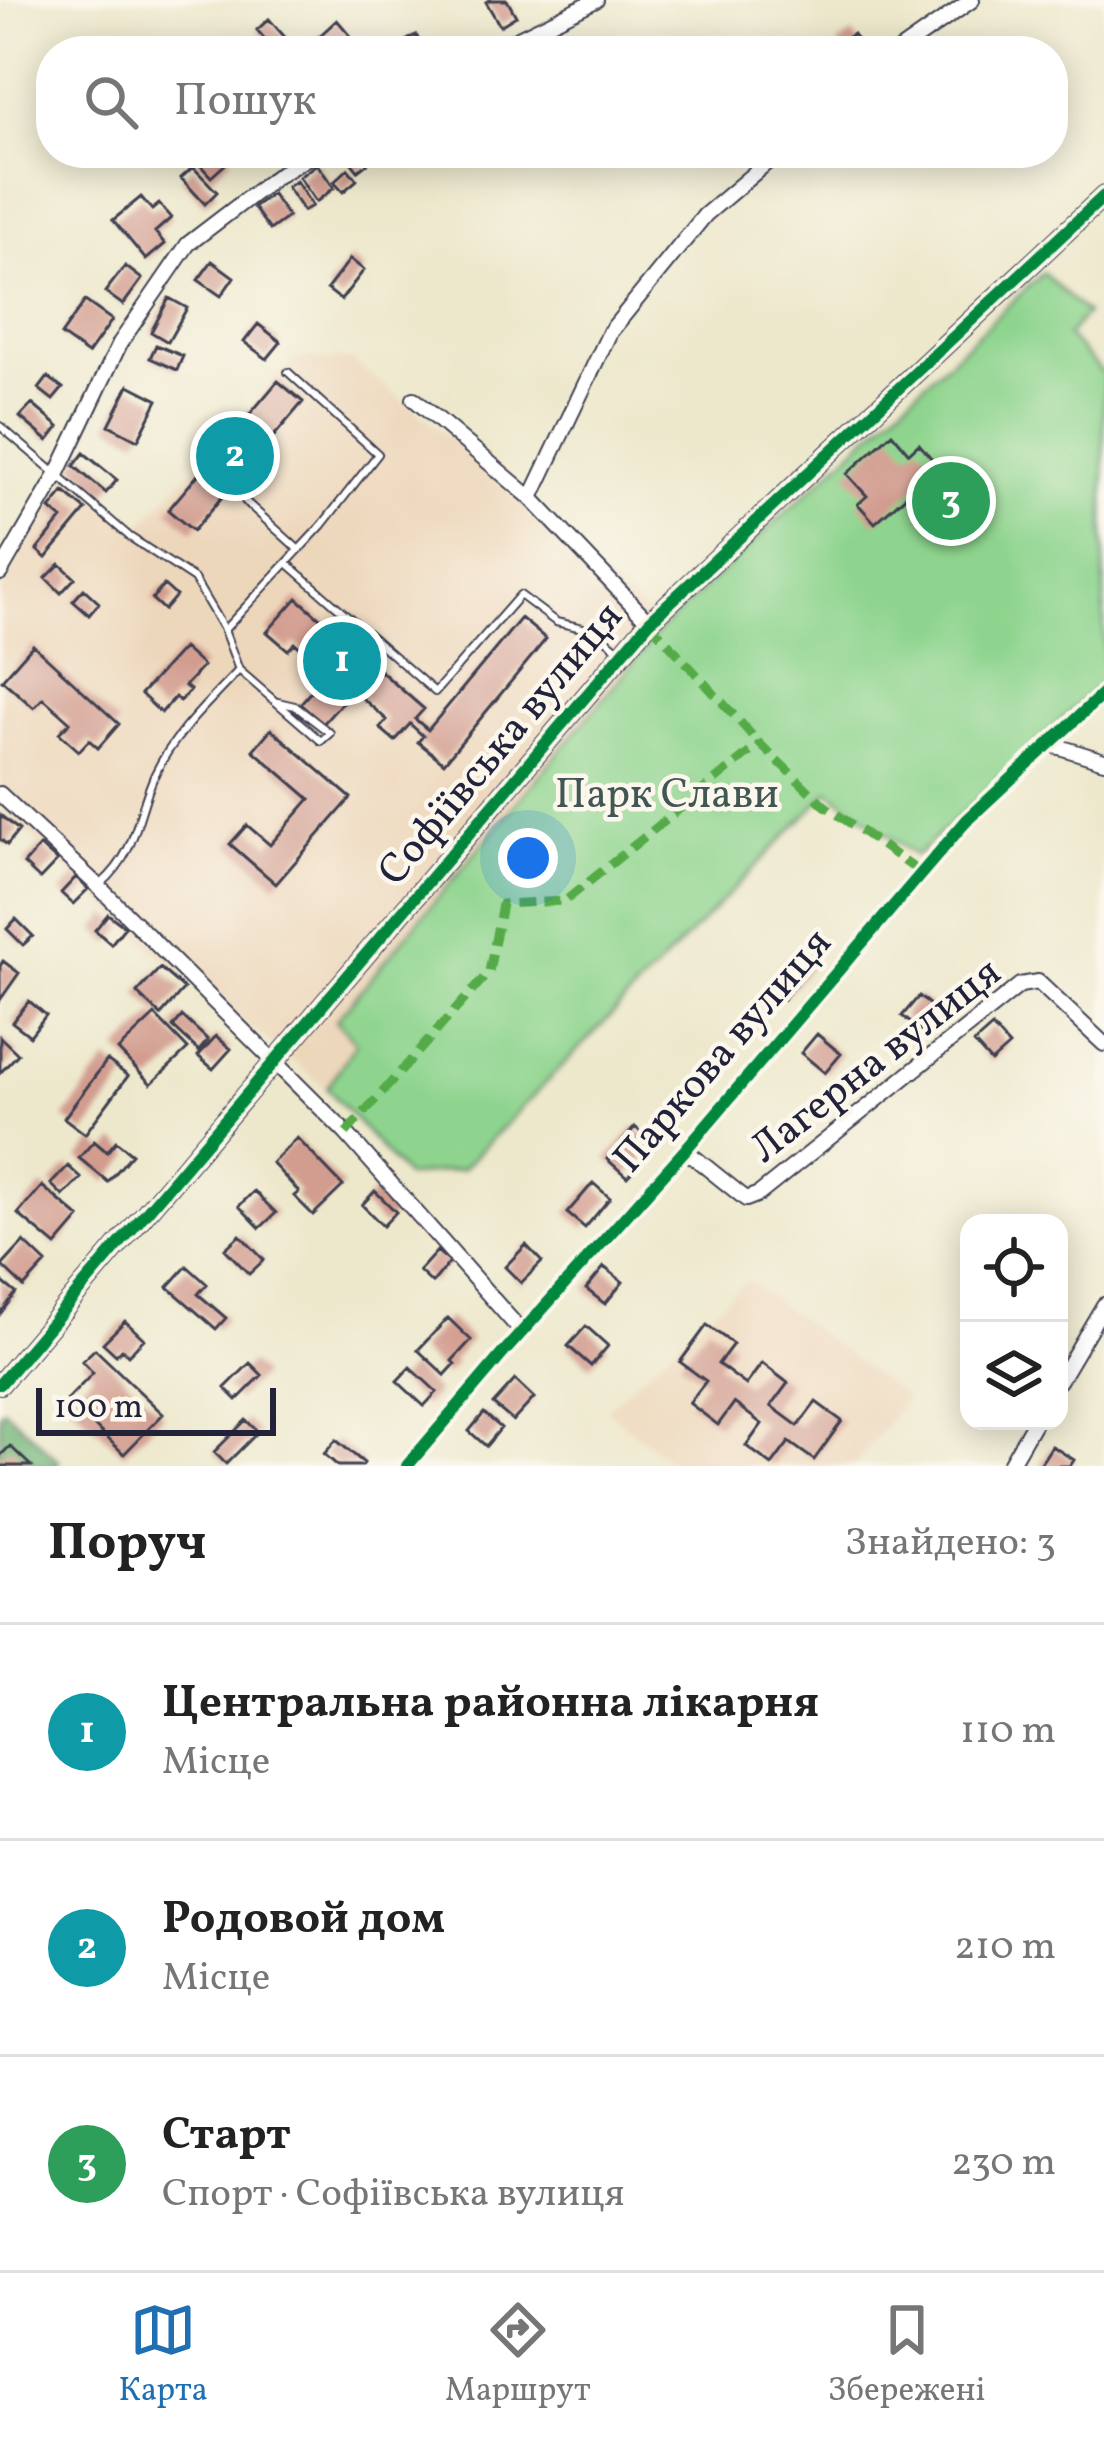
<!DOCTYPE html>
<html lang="uk">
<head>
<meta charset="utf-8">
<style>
  :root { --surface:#fff; --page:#f6f6f6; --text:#222; --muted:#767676; --line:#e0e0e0; --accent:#1f6fb2 }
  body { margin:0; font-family:Vollkorn,serif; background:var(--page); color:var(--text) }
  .controls { position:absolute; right:36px; bottom:36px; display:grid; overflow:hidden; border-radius:24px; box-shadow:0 6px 30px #0003 }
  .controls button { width:108px; height:108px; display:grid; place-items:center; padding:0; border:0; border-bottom:3px solid var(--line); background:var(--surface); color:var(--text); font:60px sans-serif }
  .scale { position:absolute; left:36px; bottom:30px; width:240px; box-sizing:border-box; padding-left:12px; border:6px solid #22223b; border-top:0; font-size:33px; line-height:42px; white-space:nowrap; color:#22223b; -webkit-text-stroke:9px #fbf7ec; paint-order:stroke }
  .you { position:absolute; left:528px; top:858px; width:42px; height:42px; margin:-30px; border:9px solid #fff; border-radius:50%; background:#1a73e8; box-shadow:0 0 0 18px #1a73e833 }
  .badge { display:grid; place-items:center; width:78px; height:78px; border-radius:50%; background:var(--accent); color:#fff; font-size:39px; font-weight:700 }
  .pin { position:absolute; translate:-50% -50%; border:6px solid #fff; box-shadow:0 3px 12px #0006 }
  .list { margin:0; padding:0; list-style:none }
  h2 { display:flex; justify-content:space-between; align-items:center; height:156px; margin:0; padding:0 48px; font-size:51px }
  h2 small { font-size:39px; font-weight:400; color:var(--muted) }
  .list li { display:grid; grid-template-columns:78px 1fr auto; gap:36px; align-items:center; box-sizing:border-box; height:216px; padding:0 48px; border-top:3px solid var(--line) }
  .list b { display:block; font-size:45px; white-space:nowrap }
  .list p { margin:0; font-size:39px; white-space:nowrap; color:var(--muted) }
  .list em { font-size:39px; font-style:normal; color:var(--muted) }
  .icon { flex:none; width:66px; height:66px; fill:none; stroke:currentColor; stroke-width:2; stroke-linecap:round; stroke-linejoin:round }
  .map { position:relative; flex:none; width:1104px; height:1466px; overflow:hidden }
  .search { position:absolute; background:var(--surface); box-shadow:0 6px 30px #0003; left:36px; right:36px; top:36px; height:132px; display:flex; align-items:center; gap:30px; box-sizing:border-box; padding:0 42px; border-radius:48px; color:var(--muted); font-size:45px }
  .sheet { height:804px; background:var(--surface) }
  nav { display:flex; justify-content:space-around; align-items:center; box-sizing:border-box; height:168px; border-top:3px solid var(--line); background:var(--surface); font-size:33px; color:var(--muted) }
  nav a { display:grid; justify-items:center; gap:6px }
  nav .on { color:var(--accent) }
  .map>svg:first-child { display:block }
</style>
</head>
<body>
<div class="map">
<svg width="1104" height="1466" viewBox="0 0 1104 1466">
  <rect width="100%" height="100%" fill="#fbf7ec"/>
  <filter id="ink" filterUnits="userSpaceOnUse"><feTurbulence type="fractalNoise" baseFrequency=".00833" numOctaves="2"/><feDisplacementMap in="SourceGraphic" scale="24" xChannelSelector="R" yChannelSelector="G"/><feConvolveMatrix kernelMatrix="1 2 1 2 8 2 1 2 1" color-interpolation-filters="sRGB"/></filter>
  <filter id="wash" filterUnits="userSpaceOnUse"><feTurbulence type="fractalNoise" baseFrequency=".004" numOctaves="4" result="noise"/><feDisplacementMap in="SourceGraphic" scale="48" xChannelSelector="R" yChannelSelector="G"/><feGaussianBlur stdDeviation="2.7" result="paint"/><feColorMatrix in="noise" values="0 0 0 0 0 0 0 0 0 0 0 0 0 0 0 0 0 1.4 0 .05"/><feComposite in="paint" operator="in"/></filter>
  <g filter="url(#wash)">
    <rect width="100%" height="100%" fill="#ede8cc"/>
    <!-- built -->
    <path fill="#edd7bb" d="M294 358 351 360 430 422 662 628 337 1019 356 1042 327 1088 148 945 0 808V591L68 474 136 531Z
      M746 1280 906 1398 854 1466H676L606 1409Z"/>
    <!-- green -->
    <path fill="#8ed48e" stroke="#587b64" stroke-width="3" d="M1043 273 1086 314 1067 336 1104 374V680L916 856 829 791 462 1169 406 1177 327 1088 356 1043 336 1020 662 628Z"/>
    <!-- forest -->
    <path fill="#72b679" stroke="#4a6c5a" stroke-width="3" d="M4 1409 59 1461 56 1466H0V1414Z"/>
    <g id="blocks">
      <!-- building -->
      <path fill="#d29c8f" d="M490 0H507L516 16 500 26 486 2Z
        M269 19 297 51H275L257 30Z
        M337 20 350 35 337 46 342 51H323L314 41Z
        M853 34 864 51H842L837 44Z
        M416 35 425 51H388Z
        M198 153H226L231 159 211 177 193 157Z
        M344 153H381L358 171Z
        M317 164 334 188 316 202 299 177Z
        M193 167 217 192 205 204 181 178Z
        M348 169 357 180 343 192 334 182Z
        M296 181 312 206 303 211 287 187Z
        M272 194 288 217 270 230 253 207Z
        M141 197 152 210 159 204 171 218 155 232 165 244 146 260 113 220Z
        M350 259 364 270 341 300 327 289Z
        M212 261 234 277 221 296 198 280Z
        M125 266 142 279 123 305 105 292Z
        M169 298 187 308 168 342 151 332Z
        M85 301 112 320 88 354 61 335Z
        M258 324 281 342 267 359 244 342Z
        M156 345 183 356 177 370 150 358Z
        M48 377 63 388 53 400 39 389Z
        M278 381 303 402 193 531 168 510Z
        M129 385 158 400 138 440 109 425Z
        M32 404 59 427 48 441 20 417Z
        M892 433 909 453 919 444 939 467 875 523 858 504 867 496 847 474Z
        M84 453 117 480 106 493 74 466Z
        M64 492 86 510 46 558 37 550 62 519 50 509Z
        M60 564 75 578 61 593 46 578Z
        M164 585 176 596 164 610 152 599Z
        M84 589 99 603 89 615 73 601Z
        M297 598 424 709 415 719 428 730 521 618 546 639 444 763 418 742 423 736 410 724 395 741 380 728 387 720 353 690 323 724 300 704 328 672 295 643 288 650 267 632Z
        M33 645 119 724 98 748 89 740 79 751 59 733 70 722 43 698 34 708 2 680Z
        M183 648 203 666 185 686 190 690 180 701 175 697 161 713 141 694Z
        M271 729 351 798 276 884 230 844 247 825 270 845 310 799 253 750Z
        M0 815 19 830 7 845 0 839Z
        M40 846 57 861 40 879 24 864Z
        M76 877 88 889 73 904 61 893Z
        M108 914 125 927 111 944 95 930Z
        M16 919 33 936 23 945 7 929Z
        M796 949 813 963 783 999 766 984Z
        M3 961 19 973 0 1000V966Z
        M160 968 184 989 161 1015 137 993Z
        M919 996 937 1011 921 1031 902 1016Z
        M29 1001 46 1015 30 1036 12 1022Z
        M155 1015 188 1049 151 1084 118 1050Z
        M182 1016 208 1040 199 1051 173 1027Z
        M992 1027 1009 1046 991 1062 974 1043Z
        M817 1034 841 1054 825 1073 801 1053Z
        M216 1036 231 1049 213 1069 198 1056Z
        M0 1037 18 1054 0 1073Z
        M107 1060 128 1076 85 1134 64 1118Z
        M635 1127 656 1146 627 1177 607 1159Z
        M297 1138 343 1186 313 1215 294 1196 299 1192 272 1163Z
        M94 1141 107 1152 116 1141 132 1154 108 1182 79 1158Z
        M68 1166 81 1178 63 1196 51 1184Z
        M593 1183 610 1198 585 1228 567 1213Z
        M42 1186 80 1218 56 1246 18 1214Z
        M254 1191 276 1213 260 1228 239 1206Z
        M375 1191 396 1212 383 1226 362 1205Z
        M240 1235 264 1260 249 1274 225 1249Z
        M24 1242 46 1263 24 1287 2 1266Z
        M526 1245 542 1262 521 1283 505 1267Z
        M437 1251 450 1262 432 1283 419 1271Z
        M187 1266 207 1284 198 1294 226 1318 216 1329 168 1287Z
        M604 1267 623 1282 605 1304 586 1289Z
        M0 1280 16 1293 0 1314Z
        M448 1318 471 1340 452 1361 455 1364 445 1375 418 1350Z
        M125 1321 144 1339 128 1355 122 1349 116 1355 103 1343Z
        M707 1325 733 1344 718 1364 746 1385 762 1363 788 1383 771 1406 798 1426 816 1402 842 1421 814 1460 789 1442 772 1465 746 1446 762 1424 734 1403 718 1425 689 1403 706 1381 680 1362Z
        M586 1326 608 1346 591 1366 568 1346Z
        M95 1349 163 1414 124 1454 67 1400 93 1373 82 1361Z
        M250 1363 262 1375 237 1400 225 1388Z
        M410 1367 437 1392 424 1406 397 1381Z
        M515 1380 534 1398 513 1421 493 1404Z
        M484 1413 501 1428 486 1446 469 1431Z
        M246 1420 258 1432 226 1464 214 1452Z
        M336 1440 364 1463 362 1466H338L324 1454Z
        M10 1446 31 1466H0V1456Z
        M1052 1446 1074 1460 1070 1466H1039Z"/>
    </g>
  </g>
  <g filter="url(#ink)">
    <use href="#blocks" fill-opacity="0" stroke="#404051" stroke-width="3"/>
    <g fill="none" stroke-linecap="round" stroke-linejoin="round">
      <defs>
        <path id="lane" d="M0 426 130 537 194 579 224 630 239 670C209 702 174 734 155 774 136 815 138 852 101 884
          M245 501 299 550
          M287 563 435 692 520 595 556 622 596 631 619 650
          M224 630 322 525 378 454 288 372
          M239 670 321 741 330 733 295 706 278 702"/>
        <path id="street" d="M492 51 596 0
          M899 51 972 0
          M414 399 531 498 649 622
          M531 498 610 332 705 215 778 153
          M0 573 57 475 120 343 188 244 277 176 315 153
          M1050 744 1104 761
          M0 794 98 886 346 1133 522 1332
          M685 1150 746 1199 759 1194 1020 985 1038 982 1104 1044
          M1059 1381 1104 1305
          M407 1466 504 1352 685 1150 967 820 1104 693
          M1009 1466 1035 1421"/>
        <path id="secondary" d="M0 1384 649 622 1104 196"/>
      </defs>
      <!-- lane casing -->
      <use href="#lane" stroke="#404051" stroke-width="10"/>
      <!-- street casing -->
      <use href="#street" stroke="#404051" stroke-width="18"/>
      <!-- secondary casing -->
      <use href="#secondary" stroke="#404051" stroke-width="22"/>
      <!-- lane -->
      <use href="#lane" stroke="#fff" stroke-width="6"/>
      <!-- street -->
      <use href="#street" stroke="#fff" stroke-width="14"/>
      <!-- secondary -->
      <use href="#secondary" stroke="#fce6c4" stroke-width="18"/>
      <!-- quiet -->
      <path stroke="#53aa46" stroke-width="9" stroke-dasharray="18 9" stroke-linecap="butt" d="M649 622 760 744 824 805 921 873
        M346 1133 489 972 502 904 565 901 760 744"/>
      <defs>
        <path id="cycleway" d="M0 1384 649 622 1104 196
          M407 1466 504 1352 685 1150 967 820 1104 693"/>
      </defs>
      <!-- cycleway casing -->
      <use href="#cycleway" stroke="#fbf7ec" stroke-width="20"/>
      <!-- cycleway -->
      <use href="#cycleway" stroke="#00873e" stroke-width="12"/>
    </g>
  </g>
  <g text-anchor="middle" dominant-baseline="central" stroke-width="9" stroke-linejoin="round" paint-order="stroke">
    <!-- street labels -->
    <g font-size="42" fill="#22223b" stroke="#fbf7ec">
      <text transform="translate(502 745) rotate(-50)">Софіївська вулиця</text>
      <text transform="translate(724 1052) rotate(-49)">Паркова вулиця</text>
      <text transform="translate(877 1062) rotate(-38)">Лагерна вулиця</text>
    </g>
    <!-- park labels -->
    <g font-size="42" fill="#425754" stroke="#fbf7ec">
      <text x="667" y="796">Парк Слави</text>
    </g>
  </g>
</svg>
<div class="controls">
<button><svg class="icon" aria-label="locate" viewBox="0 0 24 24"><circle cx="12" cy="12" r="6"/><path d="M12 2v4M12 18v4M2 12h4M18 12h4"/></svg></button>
<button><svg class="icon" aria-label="layers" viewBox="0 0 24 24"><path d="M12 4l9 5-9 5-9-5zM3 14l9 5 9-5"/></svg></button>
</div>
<div class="scale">100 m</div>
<div class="you"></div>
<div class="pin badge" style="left:342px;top:661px;background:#0f9aa8">1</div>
<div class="pin badge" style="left:235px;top:456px;background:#0f9aa8">2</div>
<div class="pin badge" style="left:951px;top:501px;background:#2e9e5b">3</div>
<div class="search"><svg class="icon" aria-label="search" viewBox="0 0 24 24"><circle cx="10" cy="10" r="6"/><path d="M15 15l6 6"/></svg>Пошук</div>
</div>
<section class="sheet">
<h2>Поруч<small>Знайдено: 3</small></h2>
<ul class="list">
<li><span class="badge" style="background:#0f9aa8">1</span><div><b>Центральна районна лікарня</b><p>Місце</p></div><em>110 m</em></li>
<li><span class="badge" style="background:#0f9aa8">2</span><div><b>Родовой дом</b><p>Місце</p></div><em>210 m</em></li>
<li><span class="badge" style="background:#2e9e5b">3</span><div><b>Старт</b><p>Спорт · Софіївська вулиця</p></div><em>230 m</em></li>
</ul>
</section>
<nav>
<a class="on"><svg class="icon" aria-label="map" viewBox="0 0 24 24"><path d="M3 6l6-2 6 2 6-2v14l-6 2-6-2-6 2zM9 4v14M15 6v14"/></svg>Карта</a>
<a><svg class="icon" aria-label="directions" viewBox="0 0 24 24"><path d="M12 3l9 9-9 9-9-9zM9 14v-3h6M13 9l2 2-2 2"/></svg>Маршрут</a>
<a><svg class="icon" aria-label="saved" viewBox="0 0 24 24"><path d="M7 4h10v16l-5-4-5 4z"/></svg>Збережені</a>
</nav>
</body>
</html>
